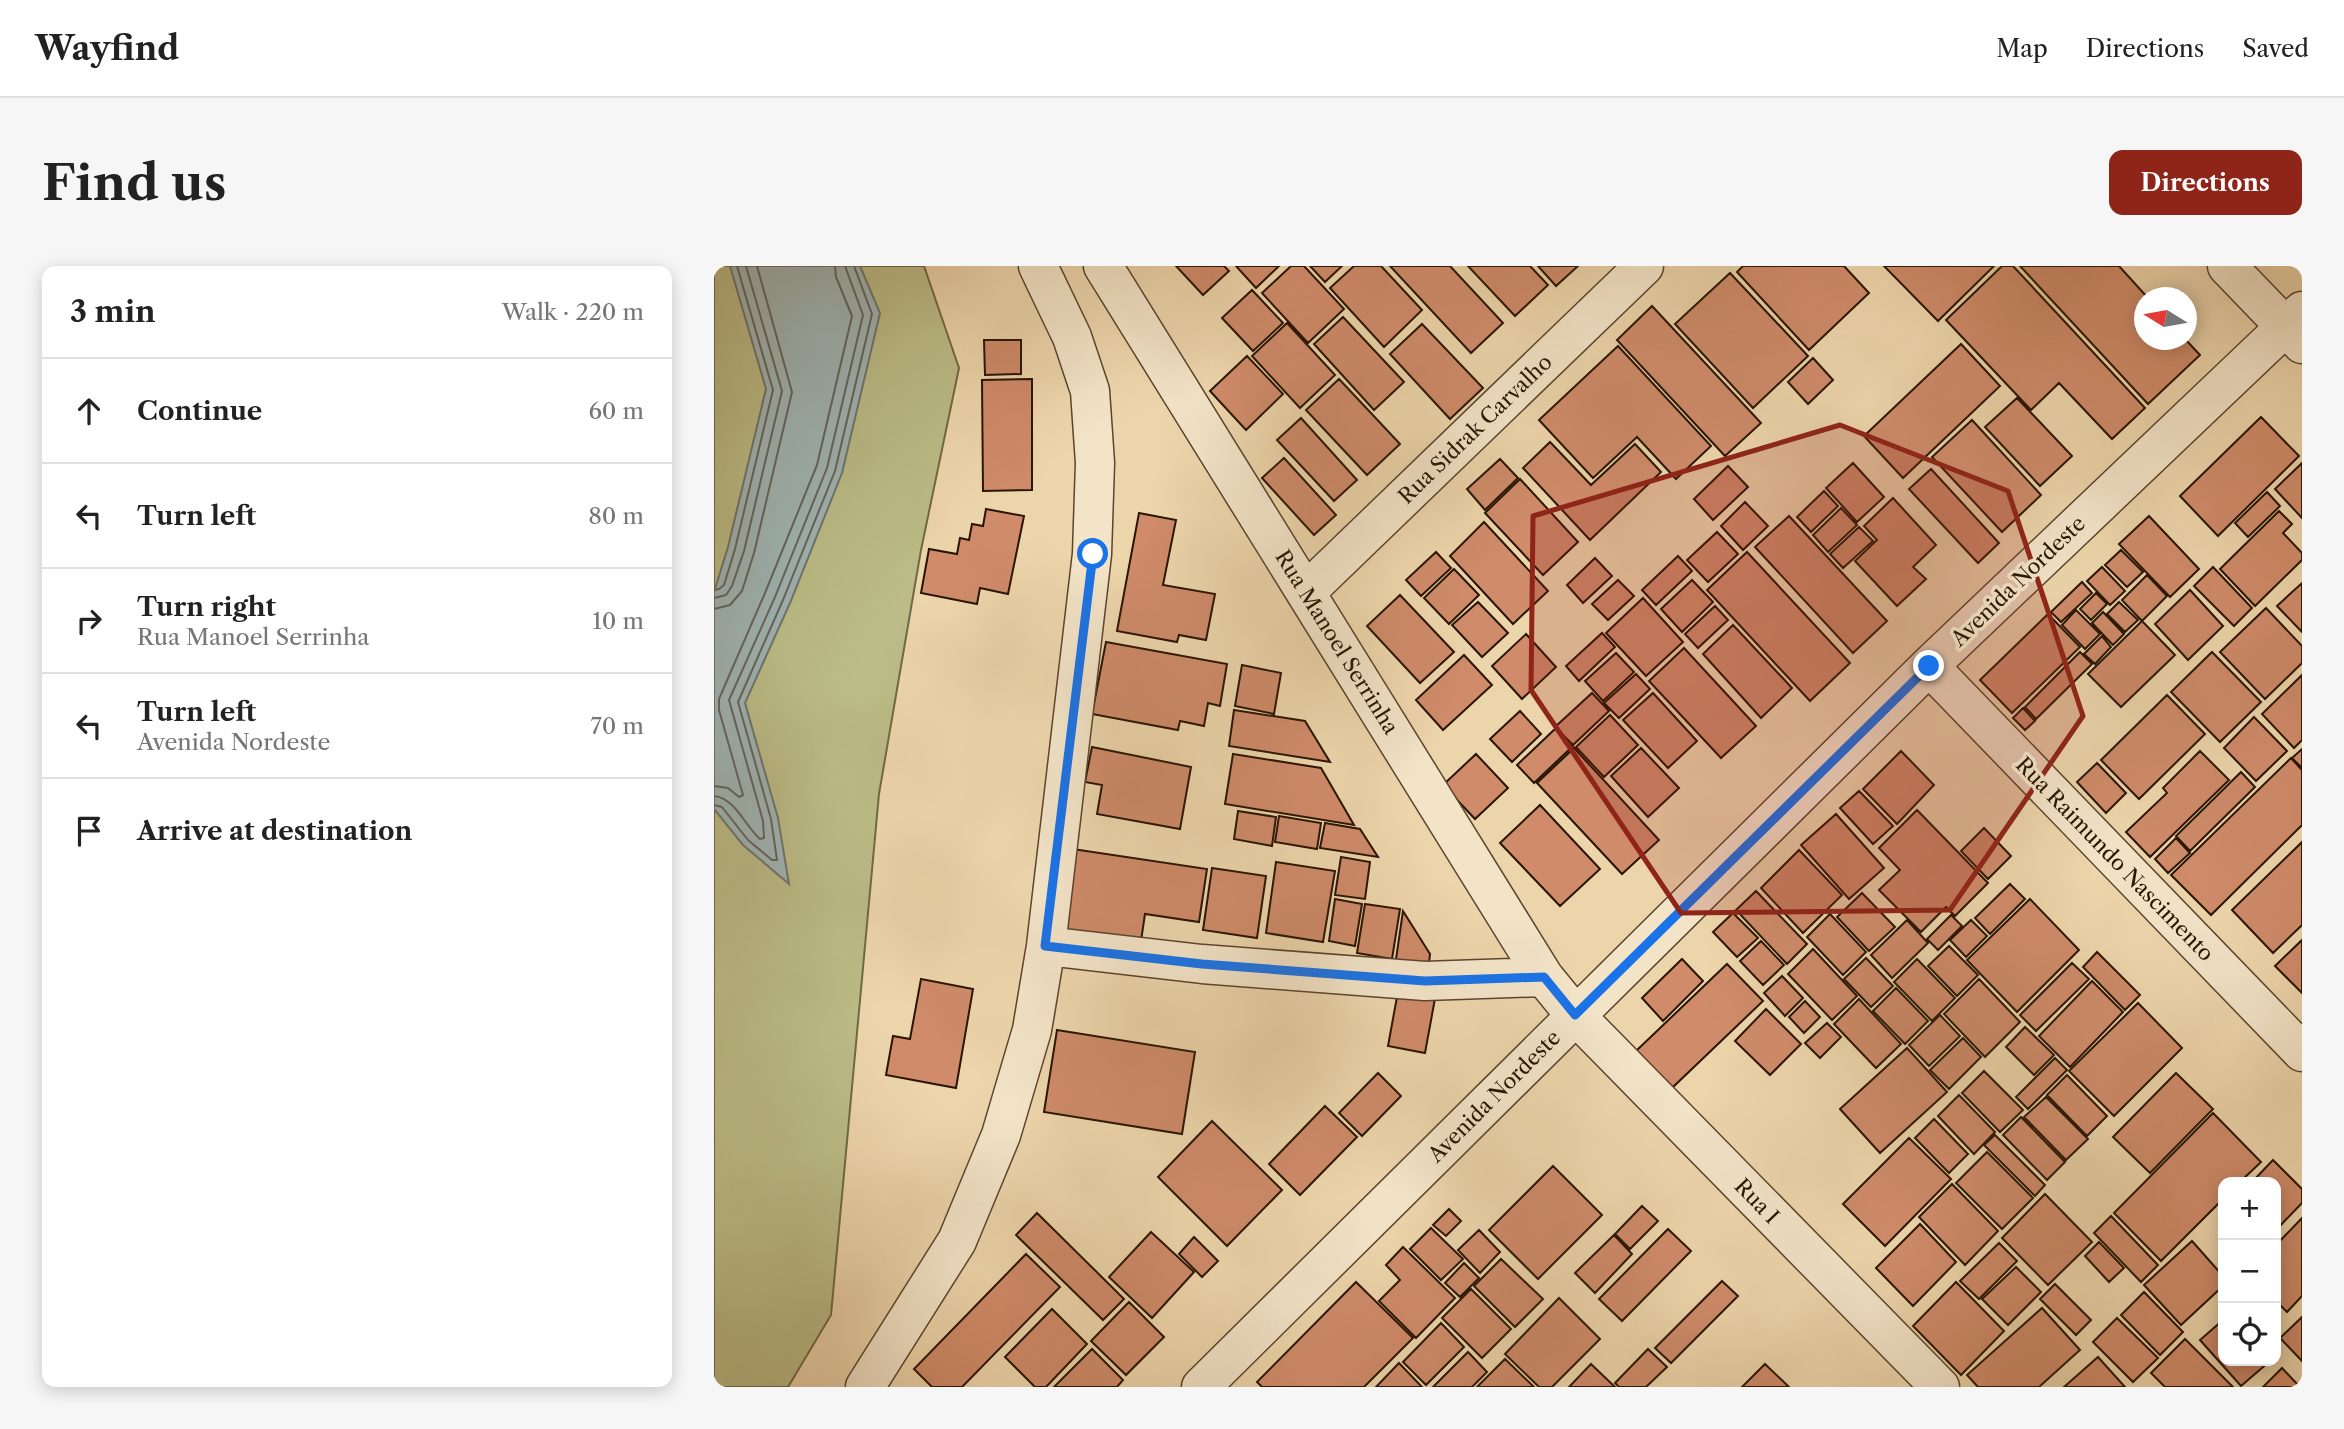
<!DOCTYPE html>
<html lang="en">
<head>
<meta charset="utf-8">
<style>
  :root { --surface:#fff; --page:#f6f6f6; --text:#222; --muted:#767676; --line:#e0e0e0; --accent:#8f2418 }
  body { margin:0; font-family:"Libre Caslon Text",serif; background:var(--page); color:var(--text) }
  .controls { position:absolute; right:21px; bottom:21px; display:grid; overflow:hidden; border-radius:14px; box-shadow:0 4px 18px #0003 }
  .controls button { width:63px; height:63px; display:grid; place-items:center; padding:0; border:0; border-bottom:2px solid var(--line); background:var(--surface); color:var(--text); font:35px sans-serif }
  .compass { position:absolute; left:1420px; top:21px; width:63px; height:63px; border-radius:50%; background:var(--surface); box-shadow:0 4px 18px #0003; rotate:281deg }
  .stop { position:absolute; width:21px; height:21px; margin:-16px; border:5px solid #1a73e8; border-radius:50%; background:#fff }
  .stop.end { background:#1a73e8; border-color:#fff; box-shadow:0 2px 7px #0008 }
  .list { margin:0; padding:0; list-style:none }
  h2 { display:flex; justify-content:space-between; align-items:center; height:91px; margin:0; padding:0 28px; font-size:30px }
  h2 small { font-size:23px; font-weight:400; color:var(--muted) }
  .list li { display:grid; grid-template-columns:46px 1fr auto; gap:21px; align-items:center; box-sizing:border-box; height:105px; padding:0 28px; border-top:2px solid var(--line) }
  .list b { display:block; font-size:26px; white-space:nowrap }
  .list p { margin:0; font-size:23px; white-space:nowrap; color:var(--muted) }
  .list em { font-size:23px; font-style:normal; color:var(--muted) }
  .icon { flex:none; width:38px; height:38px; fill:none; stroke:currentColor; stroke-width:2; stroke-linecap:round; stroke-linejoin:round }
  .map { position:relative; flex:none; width:1588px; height:1121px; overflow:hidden; border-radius:14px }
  header { display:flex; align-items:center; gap:42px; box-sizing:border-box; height:98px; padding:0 35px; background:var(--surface); border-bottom:2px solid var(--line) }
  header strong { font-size:33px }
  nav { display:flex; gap:38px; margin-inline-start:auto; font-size:24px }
  .intro { display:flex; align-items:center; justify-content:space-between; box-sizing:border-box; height:168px; padding:0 42px }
  h1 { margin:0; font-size:49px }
  .button { padding:18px 32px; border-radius:14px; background:var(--accent); color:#fff; font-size:24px; font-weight:700 }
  main { display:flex; gap:42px; padding:0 42px }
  aside { flex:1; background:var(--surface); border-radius:14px; box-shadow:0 4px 18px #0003 }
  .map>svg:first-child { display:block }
</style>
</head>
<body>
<header>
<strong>Wayfind</strong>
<nav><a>Map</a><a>Directions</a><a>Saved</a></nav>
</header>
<div class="intro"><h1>Find us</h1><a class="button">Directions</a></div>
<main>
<aside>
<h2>3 min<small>Walk · 220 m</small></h2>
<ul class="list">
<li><svg class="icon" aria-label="ahead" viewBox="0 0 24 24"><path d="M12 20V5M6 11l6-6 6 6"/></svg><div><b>Continue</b></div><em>60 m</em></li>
<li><svg class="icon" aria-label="left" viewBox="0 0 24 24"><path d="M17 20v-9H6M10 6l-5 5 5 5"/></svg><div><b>Turn left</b></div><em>80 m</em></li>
<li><svg class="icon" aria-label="right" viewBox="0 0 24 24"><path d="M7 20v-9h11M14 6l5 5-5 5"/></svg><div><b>Turn right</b><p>Rua Manoel Serrinha</p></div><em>10 m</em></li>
<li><svg class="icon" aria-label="left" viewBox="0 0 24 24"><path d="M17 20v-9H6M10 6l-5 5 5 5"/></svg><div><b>Turn left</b><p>Avenida Nordeste</p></div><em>70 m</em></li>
<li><svg class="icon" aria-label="arrive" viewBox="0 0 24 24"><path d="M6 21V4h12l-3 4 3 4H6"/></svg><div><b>Arrive at destination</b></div></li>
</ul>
</aside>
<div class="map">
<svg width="1588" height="1121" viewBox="0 0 1588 1121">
  <rect width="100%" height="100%" fill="#edd5ab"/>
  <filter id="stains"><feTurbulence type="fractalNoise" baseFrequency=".00286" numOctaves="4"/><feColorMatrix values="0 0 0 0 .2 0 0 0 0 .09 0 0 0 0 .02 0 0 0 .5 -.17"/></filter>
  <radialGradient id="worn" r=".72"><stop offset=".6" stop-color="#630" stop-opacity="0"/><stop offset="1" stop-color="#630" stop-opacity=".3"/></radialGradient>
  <!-- green -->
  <path fill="#bbbc87" stroke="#726846" stroke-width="2" d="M0 0H210L245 102 207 284 165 528 117 1049 74 1121H0Z"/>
  <!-- water -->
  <path fill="#9fb5b5" stroke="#70756e" stroke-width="2" d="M16 0H146L166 47 128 207 76 337 31 437 64 552 75 618 29 579 0 543V326L14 281 52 123Z"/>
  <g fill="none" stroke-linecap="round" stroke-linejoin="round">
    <!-- shore -->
    <path stroke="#64655c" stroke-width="2" d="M0 324 5 323 10 319 21 283 59 124 23 0
      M0 332 12 329 18 320 30 285 68 125 32 0
      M0 343 16 339 28 325 40 287 78 126 43 0
      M0 520 14 522 25 531 29 529 5 444V433L51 327 103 199 138 50 122 11 121 0
      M0 530C21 532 31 560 46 573L50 572 49 555 15 434 61 331 113 202 149 49 131 0
      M0 539 8 541 34 574 58 594H63L57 553 24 436 69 334 121 205 158 48 140 0"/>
  </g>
  <!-- building -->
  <path fill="#cf8b6a" stroke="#291504" stroke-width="2" d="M462 0H510L515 5 489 29Z
    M522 0H565L542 22Z
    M577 0H590L630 43 594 77 548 27Z
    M596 0H628L611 16Z
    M640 0H667L708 44 670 81 616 22Z
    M676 0H736L789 57 757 87Z
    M754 0H816L834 19 801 50Z
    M824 0H864L842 20Z
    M1029 0H1130L1155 27 1095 84 1023 6Z
    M1170 0H1280L1224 55Z
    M1288 0H1299L1431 142 1398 173 1345 117 1317 144 1232 54Z
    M1306 0H1405L1434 32H1430V74H1472L1486 89 1434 138Z
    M1016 7 1094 90 1039 142 961 58Z
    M538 24 569 57 539 85 508 52Z
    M938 40 1047 157 1011 190 903 74Z
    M629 51 690 116 660 144 600 78Z
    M573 57 621 109 586 142 538 90Z
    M708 58 769 122 736 153 676 88Z
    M270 74H307V108L271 109Z
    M1247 78 1286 120 1189 212 1150 170Z
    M904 80 997 180 962 213 923 171 879 212 825 154Z
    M533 90 569 128 532 164 496 125Z
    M1099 92 1119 114 1094 138 1074 116Z
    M318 113V224L269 225 268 114Z
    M625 113 686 178 653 209 592 144Z
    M1303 132 1358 190 1326 220 1271 161Z
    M1547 151 1585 190 1504 270 1466 230Z
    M587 152 643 214 620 235 563 174Z
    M1258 154 1327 229 1288 266 1218 191Z
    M836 176 877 219 921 178 947 206 876 274 809 202Z
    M570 192 622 249 600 269 548 212Z
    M786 193 804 212 771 244 753 223Z
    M1139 197 1170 231 1143 256 1112 222Z
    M1588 197V252L1561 223Z
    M1014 200 1034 221 999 254 980 233Z
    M1217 203 1285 277 1264 297 1195 223Z
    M806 213 864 276 829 309 771 247Z
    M1110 225 1124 240 1097 266 1083 251Z
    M1553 226 1566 240 1534 271 1521 257Z
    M1179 232 1222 279 1199 301 1212 313 1183 340 1141 295 1163 274 1150 260Z
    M1031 236 1054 260 1029 284 1007 260Z
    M1127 242 1143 259 1114 286 1099 269Z
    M272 243 310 250 294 328 266 322 263 338 207 327 215 283 243 288 246 272 255 274 258 258 269 260Z
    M1565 245 1578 258 1569 267 1588 287V294L1541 340 1506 303Z
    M425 247 462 254 449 319 501 328 492 374 465 369 463 376 403 365Z
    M1075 250 1173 355 1139 387 1041 281Z
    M1435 250 1485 303 1456 331 1405 278Z
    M770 256 834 325 799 358 736 290Z
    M1145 261 1159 275 1129 302 1116 288Z
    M1003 266 1024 288 994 316 973 294Z
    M1407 284 1429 306 1413 321 1391 299Z
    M722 286 737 302 707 330 692 314Z
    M1033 286 1136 397 1096 435 993 324Z
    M964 290 978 305 942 339 928 324Z
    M881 292 898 310 869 337 853 319Z
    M1388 301 1411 325 1396 339 1373 315Z
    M1499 301 1538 342 1520 360 1480 320Z
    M740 303 765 329 735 358 710 332Z
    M1433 309 1453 330 1428 355 1408 334Z
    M904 314 920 330 894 354 878 338Z
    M978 314 999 336 968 366 947 343Z
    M1368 316 1378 327 1347 356 1337 346Z
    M1588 317V366L1563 340Z
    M1476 324 1509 360 1474 394 1441 358Z
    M1382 327 1393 338 1377 354 1366 343Z
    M686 329 740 386 706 417 653 360Z
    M929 332 969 376 932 410 892 367Z
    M764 336 794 367 768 391 738 359Z
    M1405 336 1424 354 1411 366 1393 348Z
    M1001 340 1014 354 984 382 971 368Z
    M1552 342 1588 380V397L1551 433 1506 386Z
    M1362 344 1386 368 1371 383 1348 359Z
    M1389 346 1410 368 1399 379 1378 357Z
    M1334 348 1366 381 1298 447 1266 414Z
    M1428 355 1461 389 1407 441 1374 408Z
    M1019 359 1078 422 1047 452 989 388Z
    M888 367 901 381 865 415 852 400Z
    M812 368 842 401 808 433 778 400Z
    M1388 370 1397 381 1381 398 1370 388Z
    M392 376 513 398 506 440 494 437 490 460 466 455 464 464 378 448Z
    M970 382 1042 460 1007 492 935 415Z
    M1366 386 1378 398 1322 453 1311 441Z
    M1498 386 1547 436 1506 476 1457 426Z
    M902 387 920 406 889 435 871 415Z
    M750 389 778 419 729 464 702 434Z
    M528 399 567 407 560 448 521 440Z
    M922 408 936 423 905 452 890 437Z
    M1588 409V474L1580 482 1548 448Z
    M878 427 895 445 859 479 841 461Z
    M939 427 983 475 954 502 909 454Z
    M1453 429 1491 468 1425 533 1387 494Z
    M1309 442 1321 455 1311 464 1299 452Z
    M520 444 591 455 616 496 515 480Z
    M806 445 827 468 798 496 776 473Z
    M896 449 924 479 890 511 862 481Z
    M1540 451 1573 485 1542 515 1510 482Z
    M842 462 859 480 820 517 803 499Z
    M378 481 477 501 466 563 383 548 388 519 371 516Z
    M860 482 945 574 908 608 823 517Z
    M927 482 965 522 934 551 897 510Z
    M1588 483V502L1578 492Z
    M1187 485 1220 519 1183 558 1149 523Z
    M1486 485 1515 514 1436 591 1412 566 1453 527 1449 522Z
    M519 488 607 502 640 559 511 538Z
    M762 488 794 522 761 553 729 519Z
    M1577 492 1588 504V559L1497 649 1457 609Z
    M1383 497 1412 527 1392 547 1363 516Z
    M1527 506 1541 521 1476 585 1462 570Z
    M1145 525 1179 560 1159 578 1126 542Z
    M826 539 886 603 846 640 786 577Z
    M1203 544 1274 617 1241 650 1232 641 1207 666 1165 624 1186 604 1165 582Z
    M524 545 562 551 558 580 520 573Z
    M1122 548 1170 602 1135 633 1087 579Z
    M565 550 607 557 603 583 561 576Z
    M611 557 646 563 664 591 606 582Z
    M1270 562 1297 590 1274 613 1247 585Z
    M1462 572 1476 587 1454 607 1441 593Z
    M1588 576V659L1559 687 1518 644Z
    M352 582 493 603 485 656 431 648 427 675 340 662Z
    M1085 584 1128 629 1089 667 1047 622Z
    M627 591 656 596 651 633 621 629Z
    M562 596 621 605 609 676 552 667Z
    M498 602 552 610 543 672 489 664Z
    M1296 618 1311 633 1276 668 1261 652Z
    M1042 625 1093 678 1073 698 1022 644Z
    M1148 627 1181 661 1155 685 1123 651Z
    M621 633 648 638 641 680 615 675Z
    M1316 633 1365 684 1303 746 1253 694Z
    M651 638 686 643 678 693 643 687Z
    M689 645 716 688 714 705 681 700Z
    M1019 647 1044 672 1023 691 999 666Z
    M1116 648 1152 686 1129 709 1093 671Z
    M1237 649 1248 660 1224 684 1213 673Z
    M1193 654 1214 677 1178 712 1157 689Z
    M1257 654 1273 670 1252 691 1236 674Z
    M1588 674V727L1561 700Z
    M1047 675 1070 699 1049 719 1026 695Z
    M1235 680 1264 709 1243 730 1214 700Z
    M1099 683 1143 730 1118 754 1074 708Z
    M1383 686 1426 729 1411 744 1369 701Z
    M1152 692 1179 720 1157 741 1130 713Z
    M968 693 989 715 949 755 928 732Z
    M1203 693 1241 732 1218 755 1180 716Z
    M1358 697 1375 713 1322 765 1306 749Z
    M1013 698 1049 735 958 822 922 785Z
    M1068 710 1089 732 1071 750 1050 727Z
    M207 713 259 723 242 822 172 809 179 770 196 773Z
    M1265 713 1306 756 1271 791 1230 748Z
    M1378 715 1409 746 1356 801 1325 770Z
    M685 720 722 727 711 787 674 780Z
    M1182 722 1214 755 1191 778 1159 745Z
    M1145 733 1187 778 1162 802 1120 758Z
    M1091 735 1106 751 1090 767 1075 751Z
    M1424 737 1468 782 1400 850 1355 805Z
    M1052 743 1087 778 1056 809 1021 775Z
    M1226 749 1246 770 1215 800 1195 779Z
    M1113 757 1127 771 1106 792 1091 777Z
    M1311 761 1340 789 1320 809 1292 781Z
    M343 764 481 786 468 868 330 846Z
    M1249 772 1267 791 1235 823 1216 804Z
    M1193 782 1233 826 1166 887 1126 843Z
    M1341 792 1353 804 1314 843 1302 831Z
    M1270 805 1309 844 1286 866 1248 827Z
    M664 807 687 830 648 870 625 847Z
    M1462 807 1499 843 1436 907 1399 871Z
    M1353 809 1393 850 1373 870 1333 829Z
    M1245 829 1281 866 1260 888 1224 850Z
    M1332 831 1374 873 1352 894 1310 851Z
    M611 840 643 871 586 929 555 898Z
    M1499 847 1547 896 1526 916H1509V933L1447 995 1400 947Z
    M1307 851 1351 896 1333 914 1289 869Z
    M1220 853 1254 888 1235 907 1201 872Z
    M498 855 568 924 513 980 444 911Z
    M1281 869 1331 919 1321 930 1270 879Z
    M1195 872 1237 913 1171 980 1129 938Z
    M1273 886 1319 932 1288 963 1242 917Z
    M1559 894 1588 923V937L1562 964V916H1538Z
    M839 900 888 949 824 1013 775 964Z
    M1238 918 1284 965 1251 999 1205 951Z
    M1331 928 1378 976 1334 1019 1288 972Z
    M928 940 944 955 916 983 901 968Z
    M735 943 747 955 732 970 719 959Z
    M323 947 410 1033 389 1054 302 969Z
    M1397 950 1444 999 1427 1016 1380 967Z
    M1588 952V1030L1573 1046 1562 1035V979Z
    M1206 958 1242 996 1199 1040 1162 1002Z
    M717 962 749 993 727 1014 696 983Z
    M954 963 977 985 908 1055 885 1033Z
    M765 964 786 986 766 1007 744 984Z
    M437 966 480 1006 438 1052 395 1011Z
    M900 969 918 988 881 1027 861 1007Z
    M480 971 504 995 488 1011 465 988Z
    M1478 975 1509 1010V1020L1467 1059 1430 1019Z
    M1385 976 1410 1002 1395 1016 1371 990Z
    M1285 977 1303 995 1265 1033 1246 1015Z
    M689 981 741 1032 702 1072 665 1035 686 1014 672 999Z
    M312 988 346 1021 248 1121H218L200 1103Z
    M787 993 829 1033 801 1061 760 1020Z
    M750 997 765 1012 746 1031 731 1017Z
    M1302 1001 1327 1026 1294 1059 1268 1033Z
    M1008 1015 1024 1030 957 1097 941 1082Z
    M642 1016 699 1072 650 1121H548L543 1116Z
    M1242 1016 1290 1065 1247 1109 1199 1060Z
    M1341 1018 1377 1054 1362 1069 1326 1033Z
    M757 1023 797 1063 768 1092 728 1052Z
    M1430 1026 1469 1066 1446 1089 1407 1049Z
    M845 1032 886 1073 838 1121H825L791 1088Z
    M415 1036 450 1071 412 1109 377 1075Z
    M1328 1042 1366 1084 1325 1121H1264L1253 1109Z
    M338 1043 373 1078 332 1121H321L291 1091Z
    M1588 1051V1095L1566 1072Z
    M1403 1052 1444 1092 1419 1116 1379 1076Z
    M1509 1054V1095H1556L1527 1120 1486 1074Z
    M727 1057 750 1081 712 1119 689 1096Z
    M1471 1073 1519 1121H1451L1437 1107Z
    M378 1083 409 1114 403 1121H340Z
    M934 1083 953 1101 932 1121H905L901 1117Z
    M754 1086 773 1106 758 1121H719Z
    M1384 1091 1411 1121H1350Z
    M791 1093 820 1121H763Z
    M685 1097 708 1121H662Z
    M877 1098 901 1121H855Z
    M1051 1098 1075 1121H1028Z
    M1568 1102 1586 1121H1549Z"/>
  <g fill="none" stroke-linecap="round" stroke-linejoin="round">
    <defs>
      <path id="minor" d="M389 0 830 711 861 749 1226 1121
        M593 325 930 0
        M1215 400 1588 786
        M332 680 488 698 711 715 830 711
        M151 1121 243 975 287 869 318 764 332 680 378 288 381 197 376 125 358 71 324 0
        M487 1121 1215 400 1588 45"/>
      <path id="tertiary" d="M1513 0 1588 78"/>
    </defs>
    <!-- minor casing -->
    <use href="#minor" stroke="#5a452e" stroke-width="41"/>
    <!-- tertiary casing -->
    <use href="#tertiary" stroke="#5a452e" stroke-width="41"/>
    <!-- minor -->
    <use href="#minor" stroke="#f3e4c8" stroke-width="38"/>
    <!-- tertiary -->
    <use href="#tertiary" stroke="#f3e4c8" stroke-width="38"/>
  </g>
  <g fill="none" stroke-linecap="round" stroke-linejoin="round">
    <!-- route -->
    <path stroke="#1a73e8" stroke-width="9" d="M379 288 331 680 488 698 711 715 830 711 861 749 1215 400"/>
  </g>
  <!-- marked area -->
  <path fill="#8f2418" fill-opacity="0.2" stroke="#8f2418" stroke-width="5" stroke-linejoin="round" d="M1126 159 1294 225 1369 450 1236 644 967 647 817 424 819 250Z"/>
  <g text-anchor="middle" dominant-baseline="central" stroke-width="7" stroke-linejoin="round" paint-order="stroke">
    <!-- street labels -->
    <g font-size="21" fill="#291504" stroke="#f3e4c8">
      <text transform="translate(761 163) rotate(-44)">Rua Sidrak Carvalho</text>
      <text transform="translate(1304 315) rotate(-44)">Avenida Nordeste</text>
      <text transform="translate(623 376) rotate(58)">Rua Manoel Serrinha</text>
      <text transform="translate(1401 593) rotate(46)">Rua Raimundo Nascimento</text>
      <text transform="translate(780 830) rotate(-45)">Avenida Nordeste</text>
      <text transform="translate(1043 935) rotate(46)">Rua I</text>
    </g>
  </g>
  <rect width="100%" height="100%" filter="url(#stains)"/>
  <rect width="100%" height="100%" fill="url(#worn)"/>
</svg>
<div class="controls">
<button>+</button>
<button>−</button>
<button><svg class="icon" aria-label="locate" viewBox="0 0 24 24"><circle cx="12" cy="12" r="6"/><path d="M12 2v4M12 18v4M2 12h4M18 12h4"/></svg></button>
</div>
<svg class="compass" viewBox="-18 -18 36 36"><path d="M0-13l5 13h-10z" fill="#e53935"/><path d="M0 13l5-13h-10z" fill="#767676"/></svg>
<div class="stop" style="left:379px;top:288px"></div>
<div class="stop end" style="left:1215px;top:400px"></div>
</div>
</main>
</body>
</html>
